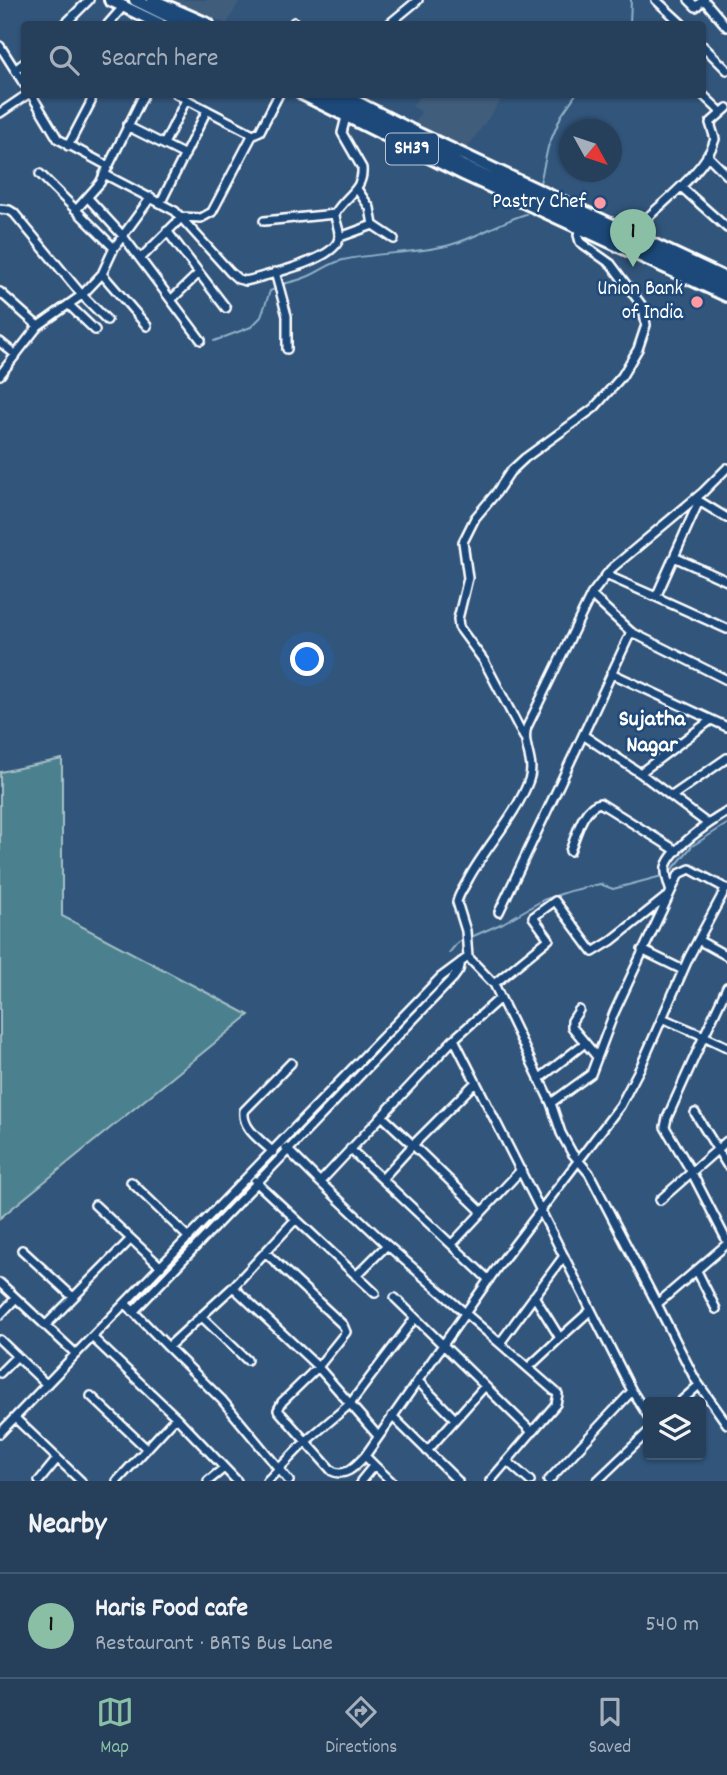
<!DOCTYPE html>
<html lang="en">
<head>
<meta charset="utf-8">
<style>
  :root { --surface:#26405c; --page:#324b65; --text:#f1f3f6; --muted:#a4afbb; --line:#425972; --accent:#8abfa5 }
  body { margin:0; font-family:Dekko,sans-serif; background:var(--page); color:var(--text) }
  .controls { position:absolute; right:21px; bottom:21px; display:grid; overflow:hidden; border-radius:7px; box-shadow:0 2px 5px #0004 }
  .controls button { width:63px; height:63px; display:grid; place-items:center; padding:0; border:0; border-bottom:2px solid var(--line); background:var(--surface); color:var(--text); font:35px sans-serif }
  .compass { position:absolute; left:559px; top:119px; width:63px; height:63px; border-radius:50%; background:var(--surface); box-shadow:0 2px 5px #0004; rotate:130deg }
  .you { position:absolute; left:308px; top:660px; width:24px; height:24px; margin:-18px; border:5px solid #fff; border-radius:50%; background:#1a73e8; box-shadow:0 0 0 10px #1a73e833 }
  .badge { display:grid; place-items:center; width:46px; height:46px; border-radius:50%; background:var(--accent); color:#111; font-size:23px; font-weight:700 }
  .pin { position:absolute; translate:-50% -58px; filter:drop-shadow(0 2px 4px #0008) }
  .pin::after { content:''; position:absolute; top:37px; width:24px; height:21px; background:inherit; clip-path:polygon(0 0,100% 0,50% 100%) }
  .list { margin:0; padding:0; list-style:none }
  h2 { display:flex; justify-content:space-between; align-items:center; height:91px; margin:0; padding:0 28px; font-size:30px }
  h2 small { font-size:23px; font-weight:400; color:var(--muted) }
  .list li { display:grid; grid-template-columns:46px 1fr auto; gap:21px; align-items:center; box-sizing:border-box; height:105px; padding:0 28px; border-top:2px solid var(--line) }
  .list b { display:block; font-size:26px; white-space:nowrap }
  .list p { margin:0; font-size:23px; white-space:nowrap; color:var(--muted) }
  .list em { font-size:23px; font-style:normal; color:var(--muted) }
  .icon { flex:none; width:38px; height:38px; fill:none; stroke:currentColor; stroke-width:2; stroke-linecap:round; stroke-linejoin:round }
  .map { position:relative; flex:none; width:727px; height:1481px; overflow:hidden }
  .search { position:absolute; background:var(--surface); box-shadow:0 2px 5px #0004; left:21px; right:21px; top:21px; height:77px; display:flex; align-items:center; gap:18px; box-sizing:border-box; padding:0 24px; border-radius:7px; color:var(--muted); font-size:26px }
  .sheet { height:196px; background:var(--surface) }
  nav { display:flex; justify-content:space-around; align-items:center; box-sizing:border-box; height:98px; border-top:2px solid var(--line); background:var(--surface); font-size:19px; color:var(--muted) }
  nav a { display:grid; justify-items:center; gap:4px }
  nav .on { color:var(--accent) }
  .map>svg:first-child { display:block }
</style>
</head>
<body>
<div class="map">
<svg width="727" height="1481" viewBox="0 0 727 1481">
  <rect width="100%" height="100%" fill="#32557b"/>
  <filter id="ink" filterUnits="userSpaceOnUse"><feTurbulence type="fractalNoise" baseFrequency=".0143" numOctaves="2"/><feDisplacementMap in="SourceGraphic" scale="14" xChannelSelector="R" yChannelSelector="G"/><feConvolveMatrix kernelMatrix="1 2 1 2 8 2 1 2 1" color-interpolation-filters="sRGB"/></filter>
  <g filter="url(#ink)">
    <!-- built -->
    <path fill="#3f5d7c" d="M173 0H240L227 24Z
      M420 95H505L465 151 415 123 421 112 412 106Z"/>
    <!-- green -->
    <path fill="#4b818e" stroke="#a5c0c6" stroke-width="2" d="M62 759V916L249 1015 0 1218V772Z"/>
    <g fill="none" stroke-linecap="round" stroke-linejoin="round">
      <!-- stream -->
      <path stroke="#91b1c9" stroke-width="2" d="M630 24 631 0
        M540 183 548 147 561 116 576 94
        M283 284C290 282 297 281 304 278 317 274 329 263 343 260 379 252 415 254 450 245 479 237 499 222 526 214
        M214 341 251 327 261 317 270 291 275 289
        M668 875 692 846 727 824
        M469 938 503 923 543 900 570 891 600 884 613 889 662 876
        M449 953 458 942 463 940"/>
      <defs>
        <path id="minor" d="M656 0 682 24
          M689 0 696 7 703 0
          M704 0 727 27
          M294 22 295 24
          M65 24 89 0
          M108 24 123 7
          M389 24 418 0
          M702 45 727 70
          M0 46 24 84
          M16 69 24 63
          M31 94 58 139 108 166
          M176 94 253 134 260 131 279 94
          M702 94 721 112
          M0 113 28 94
          M127 126 185 155
          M164 144 186 100
          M68 146 91 102V94
          M707 155 727 175
          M40 174 114 248
          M104 174 175 211 230 272 238 279 246 281C267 275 330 261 338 241 342 232 335 223 335 214 344 197 364 190 362 168L342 133 346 117
          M681 187 727 228
          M357 189 370 208 373 225 394 239
          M88 198 123 236 201 340
          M161 202 207 110
          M0 209 9 210 14 213 82 295 107 320
          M76 210 100 183 144 94
          M264 221 335 214
          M167 231 226 308
          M631 234C655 207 706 173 715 139L710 123 727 108
          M340 237 373 225
          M141 258 182 217 201 218 212 212 253 134
          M275 272 287 316V349
          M102 274 147 326
          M0 292 38 326
          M172 299 199 273
          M69 305 95 330
          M0 342 16 355
          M0 375 38 326 82 295 102 274 114 248 151 197
          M695 499 699 501 656 597 727 629
          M699 501 727 518
          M674 557 727 581
          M606 575 656 597
          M591 595 611 569 703 492 727 468
          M631 632 583 735 640 773 708 824
          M611 673 727 727
          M727 680 631 632 591 595 527 727C521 745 536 761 529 780 516 816 487 845 469 878 465 886 459 893 457 902L466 931 468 957 494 984 551 1103 561 1133 572 1153 589 1173 657 1304 727 1244
          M524 737 484 661 459 627 458 619 468 578 463 542 475 518 496 493 510 472 525 458 594 408 622 376 638 349 646 325 643 307 611 264 580 242 578 235 581 229
          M640 773 711 720
          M672 796 727 758
          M570 851C576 836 583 806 600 803L677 851
          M670 889C668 882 665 875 666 867 671 848 710 822 727 812
          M499 912 583 735
          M698 940 727 956
          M642 950 683 970
          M494 984 549 939 533 917 555 901 593 952 611 941 665 898
          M579 1010 572 1021V1027L597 1057
          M662 1018 704 1036 727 987
          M454 1039 632 1391 548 1481
          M727 1047 704 1036 667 1118 665 1127 691 1171 727 1241
          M539 1079 585 1043
          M551 1103 591 1074 614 1013 679 874 690 869 727 889
          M695 1113 727 1165
          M382 1116 413 1145 476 1082
          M286 1148 320 1182 454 1039 500 998
          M350 1149 382 1179 413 1145 481 1211
          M273 1152C261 1140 242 1129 244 1111L291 1063
          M382 1179 489 1280
          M255 1181 375 1293
          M131 1182 189 1238
          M320 1182 387 1245 558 1394 556 1404 490 1481
          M660 1200 727 1141
          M95 1205 161 1267
          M452 1244 521 1170
          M22 1250 73 1297
          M265 1252 343 1325 346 1332 318 1367 282 1402 278 1410 332 1471C346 1478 356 1465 365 1456L499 1265 620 1106 641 1066 689 957 726 888
          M697 1271 716 1309
          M356 1276 387 1245
          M0 1283 76 1354
          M233 1287 318 1367 378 1436
          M395 1298 485 1386
          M125 1303 168 1347 233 1287 295 1220
          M657 1304 695 1379 727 1424
          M133 1312 454 977 459 970 461 962
          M0 1315 16 1298
          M202 1317 247 1360
          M45 1326 131 1239
          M560 1338 591 1310
          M0 1340 46 1384
          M500 1343 564 1256
          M168 1347 222 1400 289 1481
          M529 1367 560 1338 534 1296
          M0 1373 17 1356
          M418 1381 455 1419
          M632 1391 648 1416
          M91 1396 147 1449
          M680 1402 699 1385
          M392 1416 458 1481
          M176 1417 237 1481
          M15 1418 81 1481
          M0 1433 92 1337
          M427 1451 485 1386 532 1432
          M507 1461 530 1481
          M374 1465 391 1481
          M39 1481 57 1459
          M117 1481 176 1417 92 1337 441 977 468 957
          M208 1481 224 1468
          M267 1481 305 1442 350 1404 415 1318
          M361 1481 374 1465 365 1456
          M597 1481 648 1432"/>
        <path id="primary" d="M110 0 160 24
          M135 0 184 24
          M153 0 208 24
          M302 94 465 175 727 296
          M324 94 461 165 727 288
          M341 94 413 131 727 279"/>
      </defs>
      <!-- minor casing -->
      <use href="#minor" stroke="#fff" stroke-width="12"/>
      <!-- primary casing -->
      <use href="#primary" stroke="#fff" stroke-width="16"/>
      <!-- minor -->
      <use href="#minor" stroke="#1f4a7a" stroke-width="7"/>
      <!-- primary -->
      <use href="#primary" stroke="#1f4a7a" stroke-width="10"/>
    </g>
  </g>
  <!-- markers -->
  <g fill="#ff9aa2" stroke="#1f4a7a" stroke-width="2.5">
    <circle cx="600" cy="203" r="7"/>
    <circle cx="697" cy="302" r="7"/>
  </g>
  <g text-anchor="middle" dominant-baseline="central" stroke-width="5" stroke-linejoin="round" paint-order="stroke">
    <!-- shield labels -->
    <rect fill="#1f4a7a" stroke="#bcc9d7" stroke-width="2" x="386" y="133.5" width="52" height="31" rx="5"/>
    <g font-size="19" font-weight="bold" fill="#fff">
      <text x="412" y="149">SH39</text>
    </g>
    <!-- poi labels -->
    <g font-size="21" fill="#fff" stroke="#1f4a7a" text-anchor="end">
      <text x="586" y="203">Pastry Chef</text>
      <text x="683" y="290">Union Bank<tspan x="683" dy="24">of India</tspan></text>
    </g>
    <!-- neighbourhood labels -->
    <g font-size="23" font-weight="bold" fill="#fff" stroke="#1f4a7a">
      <text x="652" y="720">Sujatha<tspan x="652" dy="26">Nagar</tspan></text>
    </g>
  </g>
</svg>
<div class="controls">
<button><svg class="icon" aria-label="layers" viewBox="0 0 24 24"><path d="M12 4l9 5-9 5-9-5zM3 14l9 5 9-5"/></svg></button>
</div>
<svg class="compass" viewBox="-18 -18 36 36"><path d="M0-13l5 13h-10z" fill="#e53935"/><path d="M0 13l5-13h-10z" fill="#a4afbb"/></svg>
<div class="you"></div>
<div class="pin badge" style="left:633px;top:267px">1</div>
<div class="search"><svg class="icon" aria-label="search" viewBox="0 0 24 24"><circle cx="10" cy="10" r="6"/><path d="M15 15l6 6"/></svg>Search here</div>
</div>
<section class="sheet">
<h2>Nearby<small></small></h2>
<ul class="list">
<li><span class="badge">1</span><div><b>Haris Food cafe</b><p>Restaurant · BRTS Bus Lane</p></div><em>540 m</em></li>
</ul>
</section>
<nav>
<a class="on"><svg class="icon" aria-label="map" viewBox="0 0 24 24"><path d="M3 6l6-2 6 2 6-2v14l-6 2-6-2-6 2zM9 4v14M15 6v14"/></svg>Map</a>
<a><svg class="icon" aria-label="directions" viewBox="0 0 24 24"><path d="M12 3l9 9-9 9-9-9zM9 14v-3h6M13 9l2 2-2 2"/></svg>Directions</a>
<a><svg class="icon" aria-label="saved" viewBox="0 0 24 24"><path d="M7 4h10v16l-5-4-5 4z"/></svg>Saved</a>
</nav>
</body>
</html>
